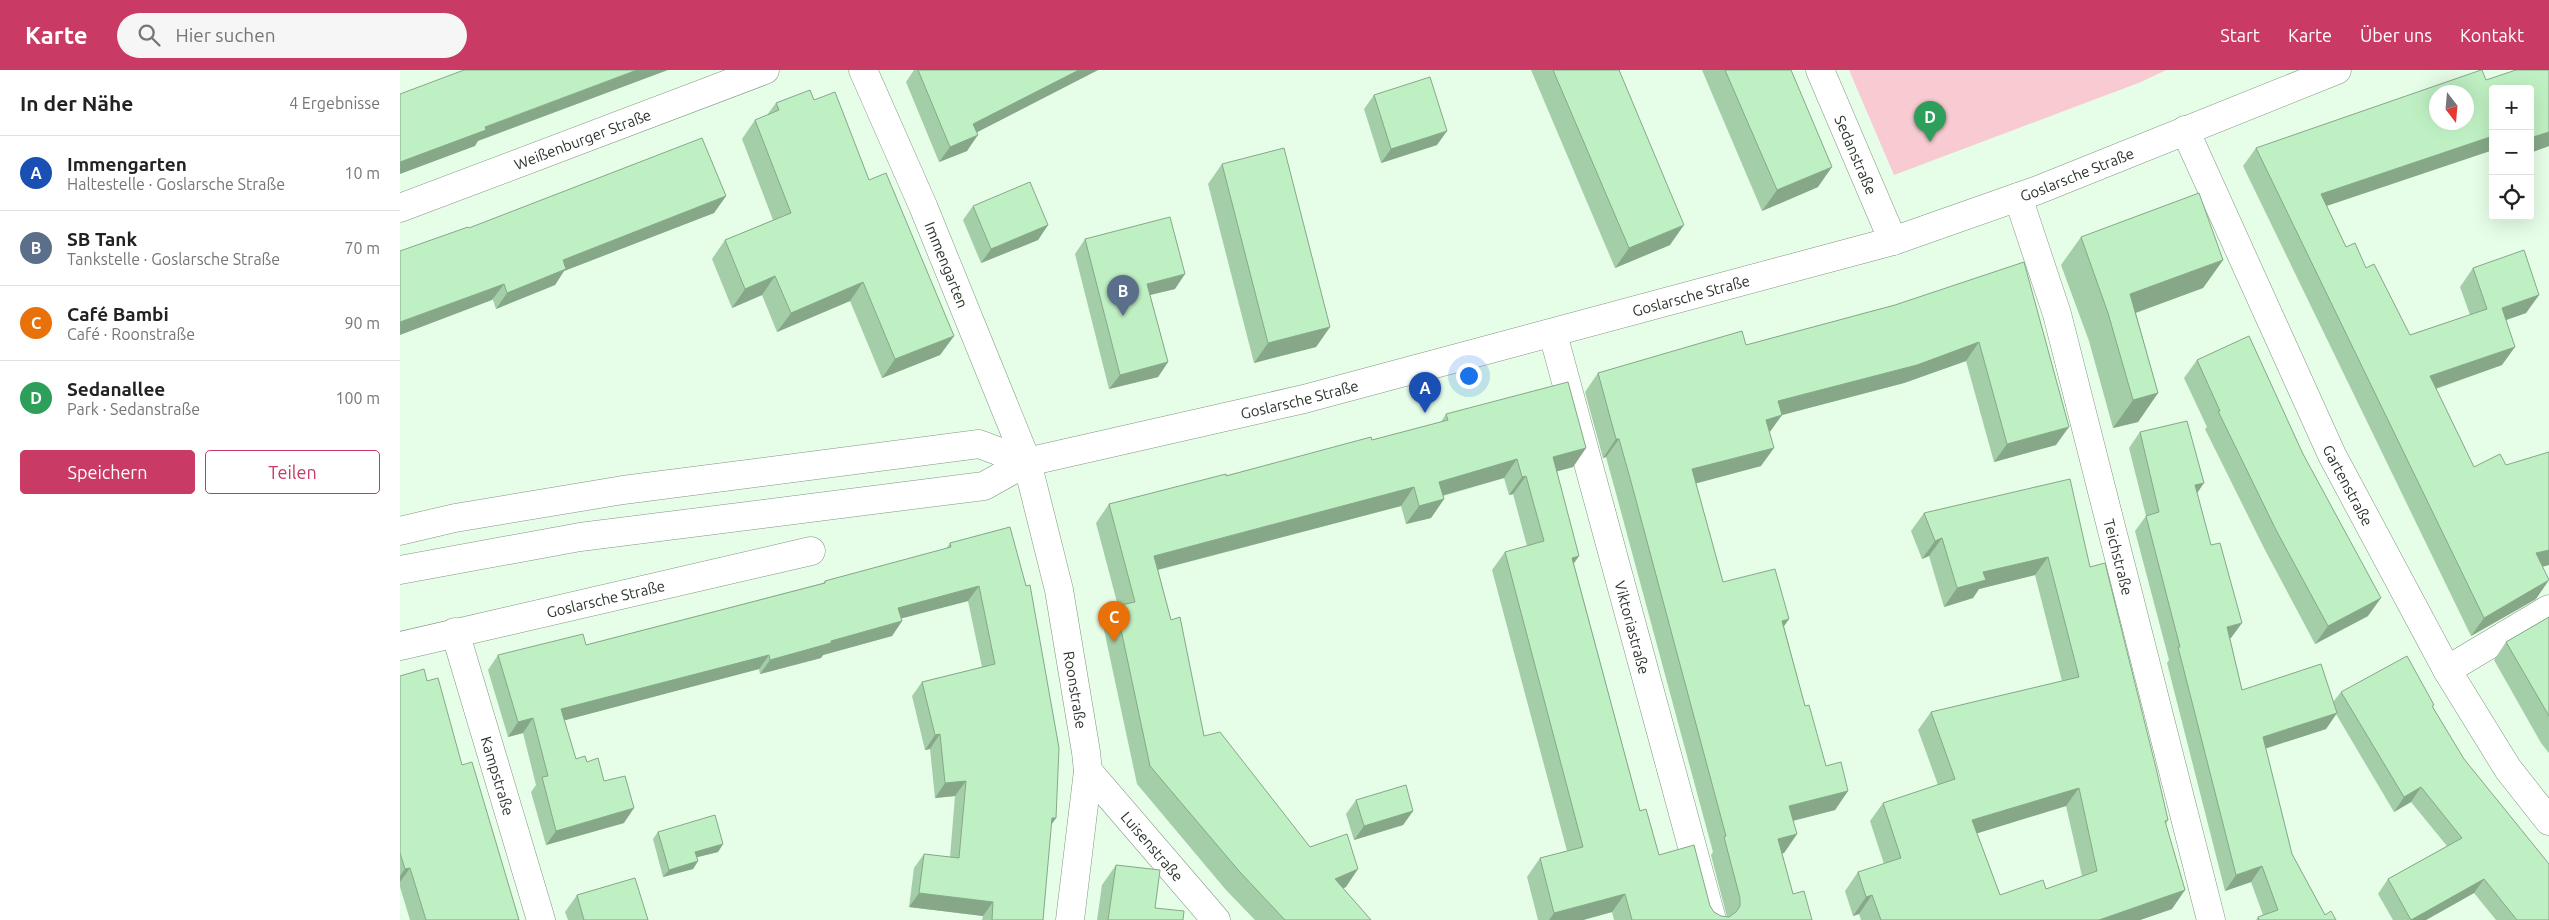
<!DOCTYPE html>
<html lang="de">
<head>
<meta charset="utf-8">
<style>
  :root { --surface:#fff; --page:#f6f6f6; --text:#222; --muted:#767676; --line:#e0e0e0; --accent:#c93a65 }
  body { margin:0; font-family:Ubuntu,sans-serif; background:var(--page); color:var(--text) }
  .controls { position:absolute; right:15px; top:15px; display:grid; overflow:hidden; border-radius:5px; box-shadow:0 5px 20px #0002 }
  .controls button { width:45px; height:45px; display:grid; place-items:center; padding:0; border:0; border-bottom:1px solid var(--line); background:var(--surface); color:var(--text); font:25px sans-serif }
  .compass { position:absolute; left:2029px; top:15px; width:45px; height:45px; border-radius:50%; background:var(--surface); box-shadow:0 5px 20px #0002; rotate:164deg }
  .you { position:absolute; left:1068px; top:305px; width:18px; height:18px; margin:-12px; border:4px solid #fff; border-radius:50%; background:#1a73e8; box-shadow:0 0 0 8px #1a73e833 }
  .badge { display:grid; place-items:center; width:32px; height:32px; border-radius:50%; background:var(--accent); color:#fff; font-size:16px; font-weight:700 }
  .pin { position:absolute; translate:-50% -41px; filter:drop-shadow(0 1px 2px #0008) }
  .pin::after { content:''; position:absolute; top:26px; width:18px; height:15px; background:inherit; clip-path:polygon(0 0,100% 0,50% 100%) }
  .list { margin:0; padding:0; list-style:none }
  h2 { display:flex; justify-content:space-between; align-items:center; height:65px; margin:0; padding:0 20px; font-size:21px }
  h2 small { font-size:16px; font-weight:400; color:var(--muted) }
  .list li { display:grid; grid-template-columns:32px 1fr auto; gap:15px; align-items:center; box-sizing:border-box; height:75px; padding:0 20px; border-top:1px solid var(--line) }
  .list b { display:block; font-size:19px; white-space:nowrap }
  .list p { margin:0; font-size:16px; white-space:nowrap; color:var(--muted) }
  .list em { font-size:16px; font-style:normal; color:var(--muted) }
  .actions { display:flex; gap:10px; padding:15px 20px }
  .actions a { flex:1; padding:11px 0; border:1px solid var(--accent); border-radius:5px; text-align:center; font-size:18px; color:var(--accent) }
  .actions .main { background:var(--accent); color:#fff }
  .icon { flex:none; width:28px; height:28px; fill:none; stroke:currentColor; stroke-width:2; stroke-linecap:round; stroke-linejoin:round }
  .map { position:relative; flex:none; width:2149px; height:850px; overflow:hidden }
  header { display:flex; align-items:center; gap:30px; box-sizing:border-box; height:70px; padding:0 25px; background:var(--accent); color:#fff }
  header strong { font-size:24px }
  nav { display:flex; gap:28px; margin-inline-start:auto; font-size:18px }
  .search { width:350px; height:45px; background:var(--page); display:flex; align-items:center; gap:12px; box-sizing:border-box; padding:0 18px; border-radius:28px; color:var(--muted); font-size:19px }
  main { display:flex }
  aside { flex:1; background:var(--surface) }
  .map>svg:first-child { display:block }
</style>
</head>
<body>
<header>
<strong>Karte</strong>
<div class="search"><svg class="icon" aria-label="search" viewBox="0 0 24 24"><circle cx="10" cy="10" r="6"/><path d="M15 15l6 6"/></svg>Hier suchen</div>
<nav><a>Start</a><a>Karte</a><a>Über uns</a><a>Kontakt</a></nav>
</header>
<main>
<aside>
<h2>In der Nähe<small>4 Ergebnisse</small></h2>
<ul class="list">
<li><span class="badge" style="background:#1a4fb4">A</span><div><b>Immengarten</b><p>Haltestelle · Goslarsche Straße</p></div><em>10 m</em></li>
<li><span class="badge" style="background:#5c6f8a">B</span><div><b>SB Tank</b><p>Tankstelle · Goslarsche Straße</p></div><em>70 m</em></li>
<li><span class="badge" style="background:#e8710a">C</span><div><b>Café Bambi</b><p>Café · Roonstraße</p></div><em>90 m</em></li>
<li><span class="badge" style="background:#2e9e5b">D</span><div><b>Sedanallee</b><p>Park · Sedanstraße</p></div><em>100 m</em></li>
</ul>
<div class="actions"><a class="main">Speichern</a><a>Teilen</a></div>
</aside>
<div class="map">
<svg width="2149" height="850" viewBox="0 0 2149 850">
  <rect width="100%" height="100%" fill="#e6fde8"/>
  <!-- green -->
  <path fill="#f8cad2" d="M1449 0H1766L1741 12 1494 105Z"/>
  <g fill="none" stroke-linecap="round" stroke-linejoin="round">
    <defs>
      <g id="street">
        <path id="s1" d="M1420 0 1493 171"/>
        <path id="s2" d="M1785 60 1932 385 2047 600 2108 699 2149 751"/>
        <path id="s3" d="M1618 127 1657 244 1811 850"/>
        <path id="s4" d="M0 138 365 0"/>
        <path id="s5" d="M1153 264 1312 850"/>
        <path id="s6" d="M55 562 141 850"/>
        <path id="s7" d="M0 576 411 481"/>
        <path d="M2047 600 2149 539"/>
        <path id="s8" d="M688 701 816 850"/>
      </g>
      <g id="secondary">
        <path id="s9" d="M463 0 523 136 627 392 659 520 686 682 688 701 670 850"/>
        <path d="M0 461 55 448 223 420 579 374 627 392"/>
        <path id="s10" d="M0 500 180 467 584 416 627 392 904 329 1493 171 1638 120 1937 0"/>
      </g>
    </defs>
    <!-- street casing -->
    <use href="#street" stroke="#819582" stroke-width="29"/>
    <!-- secondary casing -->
    <use href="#secondary" stroke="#819582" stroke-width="29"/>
    <!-- street -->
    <use href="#street" stroke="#fff" stroke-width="28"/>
    <!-- secondary -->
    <use href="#secondary" stroke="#fff" stroke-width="28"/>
  </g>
  <!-- wall -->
  <path fill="#a4cea8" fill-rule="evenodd" d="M514 0H698L576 62 567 81 539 92 506 12Z
    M1131 0H1219L1270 175 1215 198Z
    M1302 0H1391L1418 117 1362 141Z
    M2149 0V76L2130 83V19H2093V89L2090 81 1927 136 1946 177 1966 198 2010 265 2070 245 2060 217 2073 198 2139 225 2126 243 2106 250 2102 295 2036 319 2074 397 2142 497 2136 529 2071 566 1843 96 1856 78 2086 10Z
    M974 25 1037 75 981 93 964 39Z
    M414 30 469 110 554 266 540 285 482 308 450 231 377 262 362 225 332 238 312 189 325 170 373 150 342 69 355 50 367 45 376 33Z
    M822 94 930 257 916 277 854 293 808 114Z
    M326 126 314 143 164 201 155 215 96 239 69 158Z
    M573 136 648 155 638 170 581 193 563 150Z
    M1681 167 1823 190 1803 218 1736 243 1758 323 1738 352 1713 358 1689 271 1661 195Z
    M685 169 775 219 750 225 768 292 758 307 709 319 675 184Z
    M1624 192 1656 375 1594 392 1566 291 1504 313 1382 345 1369 363 1361 396 1296 413 1323 512 1384 556 1405 636 1426 696 1448 721 1435 740 1393 751 1397 764 1384 783H1382L1393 824 1412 850H1214L1212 842 1183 850H1138L1127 807 1140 788 1167 781 1092 500 1105 482 1127 476 1113 424 1109 425 1104 408 1043 426 1044 429 1031 448 1006 454 1001 436 758 500 771 550 804 666 910 777 946 817 943 818 971 850H855L826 820 737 714 703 555 716 536H718L696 453 709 434 972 370 1041 352 1046 344 1186 378 1173 397 1157 401 1174 494 1240 741 1259 785 1310 836 1314 842 1321 846 1327 847 1311 785 1313 782 1217 427 1206 387 1203 388 1185 322 1198 303 1346 275 1495 235Z
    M1797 290 1968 546 1915 574 1864 478 1805 359 1807 357 1784 308Z
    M1740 362 1797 423 1831 568H1830L1842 620 1933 632 1941 622 2033 637 2149 850H2096L2074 823 2026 850H1993L1978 824 1988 809 2047 776 2011 732 1994 742 1936 644 1926 659 1866 678 1892 784 1925 845 1936 850H1856L1858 847 1863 845 1851 812 1825 821 1767 593 1769 590 1735 461 1746 446 1729 378Z
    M1524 443 1690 497 1768 750 1766 754 1772 839 1740 850H1461L1459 844 1453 846 1445 821 1458 802 1484 794 1470 751 1483 733 1538 715 1518 660 1531 642 1662 611 1635 505 1579 519 1573 528 1544 537 1529 486 1522 489 1511 461ZM1666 736 1682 806 1646 819 1600 825 1577 763Z
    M610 457 656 748 651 755 643 850H582L583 846 509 837 514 798 524 784 550 787 555 726 535 728 530 679 525 680 512 626 522 612 582 597 568 531 501 548 502 551 492 566 423 585 421 588 360 604 359 599 164 650 176 689 187 692 204 711 224 753 146 775 131 722 136 715 123 663 108 667 88 600 98 585 186 575 423 513 425 511 546 479 550 473Z
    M2149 547V683L2141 673 2094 590 2106 572Z
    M0 606 27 611 62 695 119 850H10L0 817Z
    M956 730 1013 741 1003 755 954 770 946 744Z
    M258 762 323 774 318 782 297 787 298 791 293 799 263 807 253 769Z
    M716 795 755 838 783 850H697L702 815Z
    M177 825 248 850H168L165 842Z"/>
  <!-- shaded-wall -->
  <path fill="#86a888" d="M237 0H268L78 71 75 76 0 104V92L85 57Z
    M679 0H698L562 70 573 54Z
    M1047 61 1037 75 981 93 991 79Z
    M2149 62V76L2130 83V68Z
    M578 65 567 81 539 92 550 77Z
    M2093 66V77L2090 81 1908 142 1921 124Z
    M1432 97 1418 117 1362 141 1377 120Z
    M326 126 314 143 164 201 155 215 96 239 107 223 163 190Z
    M648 155 638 170 581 193 591 179Z
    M1284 155 1270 175 1215 198 1229 178Z
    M1823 190 1803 218 1710 252 1730 224Z
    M785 204 775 219 737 228 747 214Z
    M375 206 362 225 332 238 345 219Z
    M463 212 450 231 377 262 391 243Z
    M104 214 92 230 0 265V252Z
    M2139 225 2126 243 2089 256 2102 238Z
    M930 257 916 277 854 293 868 273Z
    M554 266 540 285 482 308 495 289Z
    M1579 272 1566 291 1504 313 1382 345 1369 363 1353 369 1378 331Z
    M2115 277 2102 295 2017 325 2030 306Z
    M768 292 758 307 709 319 720 305Z
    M1758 323 1738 352 1713 358 1733 330Z
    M1669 357 1656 375 1594 392 1607 374Z
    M1216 369H1219L1206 387 1203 388Z
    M1186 378 1173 397 1140 406 1153 387Z
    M1374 378 1361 396 1279 418 1292 399Z
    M1117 389 1104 408 1026 430 1039 412Z
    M1126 406 1113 424 1109 425 1122 407Z
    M1804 413 1793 429 1795 415Z
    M1014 417 1001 436 741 504 754 486Z
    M1044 429 1031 448 1006 454 1019 436Z
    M1542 468 1529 486 1522 489 1535 471Z
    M2149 480V495L2123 502 2136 483Z
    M1179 486 1166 505 1172 488Z
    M1648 487 1635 505 1579 519 1573 528 1544 537 1557 518 1583 502Z
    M2149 510 2136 529 2071 566 2084 548Z
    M579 516 568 531 488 552 498 538Z
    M1981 528 1968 546 1915 574 1928 556Z
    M1389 549 1376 568 1382 551Z
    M502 551 492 566 423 585 421 588 360 604 370 590 431 571Z
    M1842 553 1831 568 1816 572 1827 557Z
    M369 585 359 599 151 654 161 639Z
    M1937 643 1926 659 1852 683 1863 667Z
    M133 648 123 663 108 667 118 652Z
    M540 664 530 679 525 680 535 665Z
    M566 711 555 726 535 728 545 713Z
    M2021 717 2011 732 1994 742 2004 727Z
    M1679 718 1666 736 1559 769 1572 750Z
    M1448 721 1435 740 1376 755 1389 736Z
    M234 738 224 753 146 775 156 761Z
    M1013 741 1003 755 954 770 964 756Z
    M652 748H656L646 762Z
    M1397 764 1384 783 1365 788 1378 769Z
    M323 774 318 782 290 789 295 782Z
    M298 791 293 799 263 807 269 800Z
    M1862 796 1851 812 1825 821 1836 805Z
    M10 798 0 812V806L5 799Z
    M958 799 946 817 922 828 935 809Z
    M2084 809 2074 823 2026 850H2011Z
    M1785 820 1772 839 1740 850H1699Z
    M519 823 593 832 583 846 509 837Z
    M1225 824 1212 842 1183 850H1149L1154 843Z
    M1472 825 1459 844 1453 846 1466 827Z"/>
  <!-- building -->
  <path fill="#bff0c3" stroke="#86a888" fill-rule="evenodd" d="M64 0H237L85 57 86 60 0 92V24Z
    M518 0H679L573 54 578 65 550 77Z
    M1153 0H1219L1284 155 1229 178Z
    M1325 0H1391L1432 97 1377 120Z
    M2081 0H2082L2086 10 2116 0H2149V62L2130 68V19H2093V66L1921 124 1946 177 1955 173 1966 198 1974 194 2010 265 2087 239 2073 198 2124 180 2139 225 2102 238 2115 277 2030 306 2074 397 2100 384 2106 395 2149 382V480L2136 483 2149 510 2084 548 1856 78ZM2036 22H2066V52H2036Z
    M1030 7 1047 61 991 79 974 25Z
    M410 20 414 30 435 22 469 110 486 103 554 266 495 289 463 212 391 243 375 206 345 219 325 170 391 143 355 50 379 40 376 33Z
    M302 68 326 126 163 190 166 199 107 223 104 214 0 252V181L68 157 69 158Z
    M884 78 930 257 868 273 822 94Z
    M630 112 648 155 591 179 573 136Z
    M1799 123 1823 190 1730 224 1758 323 1733 330 1708 243 1681 167Z
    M770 147 785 204 747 214 768 292 720 305 685 169Z
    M1624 192 1669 357 1607 374 1579 272 1517 295 1378 331 1382 345 1366 350 1374 378 1292 399 1323 512 1375 499 1389 549 1382 551 1405 636 1409 635 1426 696 1441 692 1448 721 1389 736 1397 764 1378 769 1393 824 1404 821 1412 850H1232L1225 824 1154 843 1140 788 1183 777 1105 482 1144 471 1126 406 1122 407 1117 389 1039 412 1044 429 1019 436 1014 417 754 486 771 550 780 547 804 666 820 662 910 777 947 764 958 799 935 809 971 850H885L839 801 750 696 716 536 735 532 709 434 826 404V406L971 367 972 370 1048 350 1046 344 1168 312 1186 378 1153 387 1179 486 1172 488 1240 741 1246 739 1259 785 1294 775 1310 836 1314 842 1321 846 1329 847 1336 842 1340 836V828L1324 767 1326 766 1230 408 1219 369H1216L1198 303 1342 261 1346 275 1495 235Z
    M1849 266 1903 384 1981 528 1928 556 1876 460 1818 341H1820L1797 290Z
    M1787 351 1804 413 1795 415 1811 475 1820 473 1842 553 1827 557 1842 620 1921 594 1937 643 1863 667 1892 784 1925 845 1931 841 1936 850H1859L1858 847 1878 840 1862 796 1836 805 1778 577H1780L1746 446 1759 442 1740 362Z
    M1670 409 1690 497 1705 493 1756 698 1768 750 1765 751 1785 820 1699 850H1481L1472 825 1466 827 1458 802 1501 788 1483 733 1555 709 1531 642 1679 607 1648 487 1583 502 1586 510 1557 518 1542 468 1535 471 1524 443ZM1679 718 1697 801 1646 819 1643 810 1600 825 1572 750Z
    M610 457 626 516 630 515 659 678 656 748H652L643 850H592L593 832 519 823 524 784 559 788 566 711 545 713 540 664 535 665 522 612 595 594 579 516 498 538 502 551 431 571V573L370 590 369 585 161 639 176 689 185 686 187 692 198 688 204 711 225 706 234 738 156 761 142 707 148 706 133 648 118 652 98 585 183 564 186 575 425 513V511L551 477 550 473Z
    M2149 547V646L2106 572Z
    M2007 586 2034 635 2032 636 2064 689 2149 794V850H2117L2084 809 2011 850 1988 809 2062 768 2021 717 2004 727 1941 622Z
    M24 599 27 611 38 608 62 695 72 692 119 850H26L10 798 5 799 0 783V606Z
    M1006 715 1013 741 964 756 956 730Z
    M315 745 323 774 295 782 298 791 269 800 258 762Z
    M716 795 760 800 755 838 784 841 783 850H708Z
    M235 808 248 850H184L177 825Z"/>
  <g text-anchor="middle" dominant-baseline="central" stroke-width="5" stroke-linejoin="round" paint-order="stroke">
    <!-- street labels -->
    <g font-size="15" fill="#2c342c" stroke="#e6fde8">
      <text stroke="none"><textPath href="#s4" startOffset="195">Weißenburger Straße</textPath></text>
      <text stroke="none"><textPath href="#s1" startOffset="92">Sedanstraße</textPath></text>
      <text stroke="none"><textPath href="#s10" startOffset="1729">Goslarsche Straße</textPath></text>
      <text stroke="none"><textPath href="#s9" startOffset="212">Immengarten</textPath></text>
      <text stroke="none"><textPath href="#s10" startOffset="1324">Goslarsche Straße</textPath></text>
      <text stroke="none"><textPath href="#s10" startOffset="919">Goslarsche Straße</textPath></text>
      <text stroke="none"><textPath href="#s2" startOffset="391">Gartenstraße</textPath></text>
      <text stroke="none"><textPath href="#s3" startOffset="374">Teichstraße</textPath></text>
      <text stroke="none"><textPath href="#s7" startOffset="211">Goslarsche Straße</textPath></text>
      <text stroke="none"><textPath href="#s5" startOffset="304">Viktoriastraße</textPath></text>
      <text stroke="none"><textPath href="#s9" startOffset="658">Roonstraße</textPath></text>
      <text stroke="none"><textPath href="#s6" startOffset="150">Kampstraße</textPath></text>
      <text stroke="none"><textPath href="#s8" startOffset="99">Luisenstraße</textPath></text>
    </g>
  </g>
</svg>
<div class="controls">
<button>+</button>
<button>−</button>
<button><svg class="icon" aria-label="locate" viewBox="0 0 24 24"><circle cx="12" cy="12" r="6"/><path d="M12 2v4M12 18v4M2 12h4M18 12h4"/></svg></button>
</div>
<svg class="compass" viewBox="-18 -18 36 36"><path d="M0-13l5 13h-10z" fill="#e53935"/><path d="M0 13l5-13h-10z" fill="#767676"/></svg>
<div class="you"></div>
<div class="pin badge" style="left:1025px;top:343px;background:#1a4fb4">A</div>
<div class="pin badge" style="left:723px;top:246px;background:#5c6f8a">B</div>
<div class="pin badge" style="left:714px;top:572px;background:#e8710a">C</div>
<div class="pin badge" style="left:1530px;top:72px;background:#2e9e5b">D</div>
</div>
</main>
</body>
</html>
